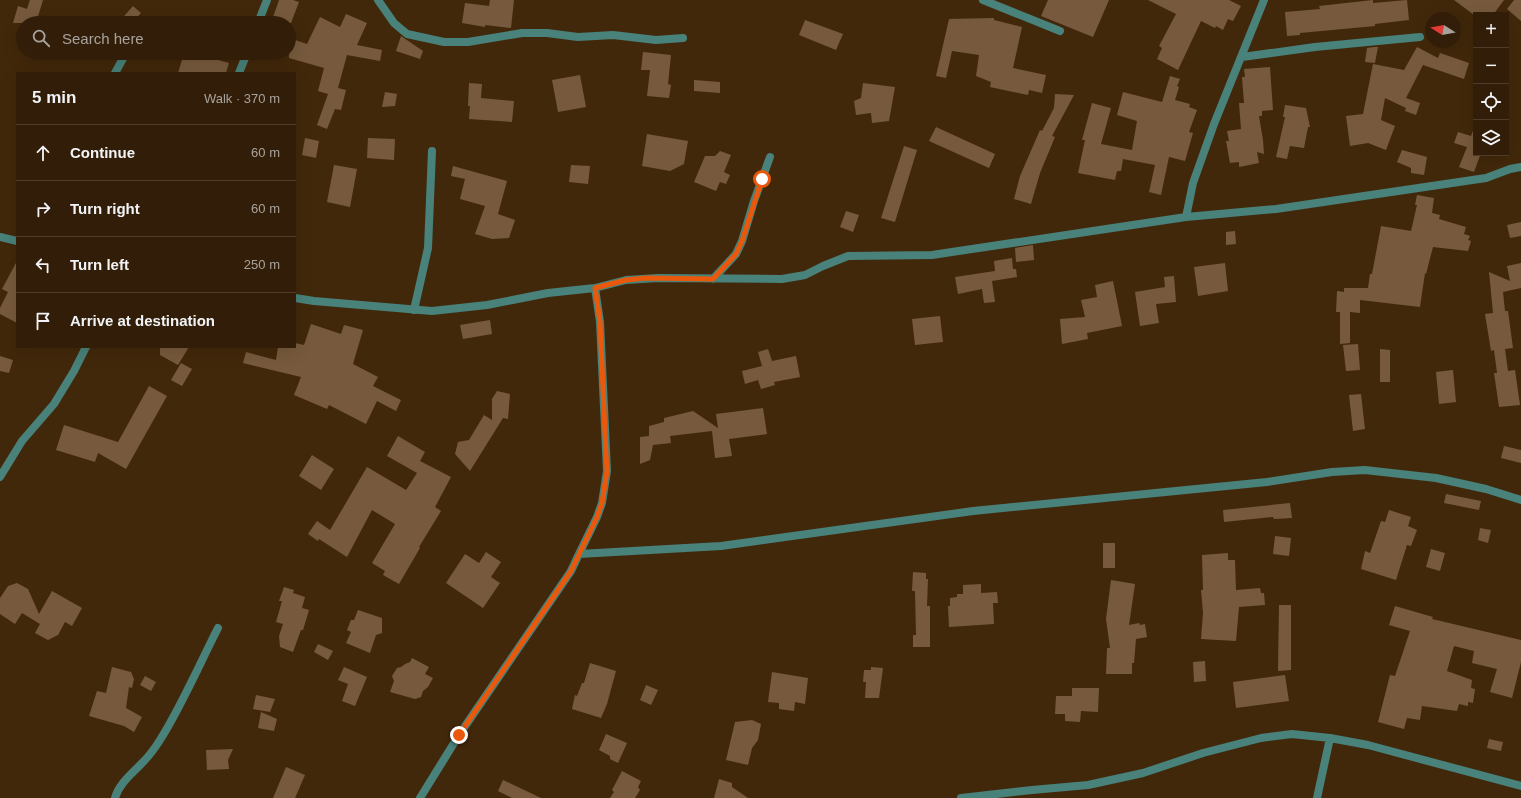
<!DOCTYPE html>
<html lang="en">
<head>
<meta charset="utf-8">
<style>
  :root { --surface:#321e08; --page:#3a2712; --text:#f1f3f6; --muted:#a8a29c; --line:#4d3c29 }
  body { margin:0; font-family:Helvetica,sans-serif; background:var(--page); color:var(--text) }
  .controls { position:absolute; right:12px; top:12px; display:grid; overflow:hidden; border-radius:0px; box-shadow:0 4px 16px #0002 }
  .controls button { width:36px; height:36px; display:grid; place-items:center; padding:0; border:0; border-bottom:1px solid var(--line); background:var(--surface); color:var(--text); font:20px sans-serif }
  .compass { position:absolute; left:1425px; top:12px; width:36px; height:36px; border-radius:50%; background:var(--surface); box-shadow:0 4px 16px #0002; rotate:281deg }
  .stop { position:absolute; width:12px; height:12px; margin:-9px; border:3px solid #ea580c; border-radius:50%; background:#fff }
  .stop.end { background:#ea580c; border-color:#fff; box-shadow:0 1px 4px #0008 }
  .list { margin:0; padding:0; list-style:none }
  h2 { display:flex; justify-content:space-between; align-items:center; height:52px; margin:0; padding:0 16px; font-size:17px }
  h2 small { font-size:13px; font-weight:400; color:var(--muted) }
  .list li { display:grid; grid-template-columns:26px 1fr auto; gap:12px; align-items:center; box-sizing:border-box; height:56px; padding:0 16px; border-top:1px solid var(--line) }
  .list b { display:block; font-size:15px; white-space:nowrap }
  .list em { font-size:13px; font-style:normal; color:var(--muted) }
  .icon { flex:none; width:22px; height:22px; fill:none; stroke:currentColor; stroke-width:2; stroke-linecap:round; stroke-linejoin:round }
  .map { position:relative; flex:none; width:1521px; height:798px; overflow:hidden }
  .search { position:absolute; background:var(--surface); box-shadow:0 4px 16px #0002; left:16px; top:16px; width:280px; height:44px; display:flex; align-items:center; gap:10px; box-sizing:border-box; padding:0 14px; border-radius:22px; color:var(--muted); font-size:15px }
  .panel { position:absolute; background:var(--surface); box-shadow:0 4px 16px #0002; left:16px; top:72px; width:280px; height:276px; border-radius:0px }
  .map>svg:first-child { display:block }
</style>
</head>
<body>
<div class="map">
<svg width="1521" height="798" viewBox="0 0 1521 798">
  <rect width="100%" height="100%" fill="#42280b"/>
  <!-- building -->
  <path fill="#775a3d" d="M30 0H43L36 23H13L18 6 27 9Z
    M279 0H293L299 2 291 23H271Z
    M490 0H514L511 28 485 25V27L462 23 465 3 489 6Z
    M1048 0H1109L1093 37 1041 16Z
    M1148 0H1229L1241 6 1233 21 1228 19 1223 30 1216 26 1215 28 1201 21 1178 70 1157 59 1162 48 1159 46 1176 14Z
    M1373 0V3L1407 0 1409 20 1375 24V26L1300 33V35L1287 36 1285 12 1320 9 1319 6Z
    M1454 0H1504L1493 15H1474Z
    M1514 0H1521V21L1507 9Z
    M133 6 141 13 132 23H118Z
    M346 14 367 23 357 45 382 50 380 61 347 55 338 88 346 90 341 110 335 109 327 129 317 125 328 94 318 91 324 68 289 58V38L307 44 320 17 340 27Z
    M994 18V20L1022 27 1013 68 1046 75 1042 93 1029 90 1028 95 990 87 991 82 976 76 979 55 952 51 946 78 936 76 949 19Z
    M805 20 843 34 836 50 799 35Z
    M401 36 423 51 420 59 396 51Z
    M1374 47H1378L1375 63 1365 62 1367 48Z
    M1417 47 1438 58 1440 53 1469 63 1464 79 1423 65 1406 98 1420 103 1416 115 1405 111 1406 108 1385 98 1381 120 1395 126 1386 150 1368 143 1350 146 1346 116 1363 114 1373 64 1404 70Z
    M643 52 671 55 668 84 671 85 669 98 647 96 650 70H641Z
    M184 53H193L229 63 226 73H178Z
    M1270 67 1273 110 1262 111V116H1259L1263 140 1264 154 1257 152 1259 163 1239 167V162L1230 163 1226 141H1229L1227 131 1241 129 1239 103H1244L1242 77H1245L1244 69Z
    M580 75 586 107 558 112 552 80Z
    M1170 76 1180 79 1177 86 1179 87 1175 100 1190 104 1189 107 1197 110 1189 132 1193 133 1185 161 1169 157 1161 195 1149 192 1155 165 1123 159 1121 171H1117L1115 180 1078 173 1085 140H1082L1092 103 1111 108 1101 144 1132 150 1137 121 1117 115 1123 92 1162 102Z
    M694 80 720 82V93L694 91Z
    M469 83 482 84 481 98 514 101 512 122 469 119 470 106H468Z
    M863 83 895 87 889 121 872 123 871 113 856 115 854 101 861 98Z
    M385 92 397 94 395 106 382 107Z
    M1055 94 1074 95 1052 136 1055 137 1040 173 1031 204 1014 199 1020 176 1040 130 1042 131 1054 108Z
    M1285 105 1306 108 1310 127H1308L1304 148 1290 146 1287 159 1276 157 1285 117H1283Z
    M1475 125H1476V153H1481L1474 172 1459 167 1467 147 1454 143 1458 132 1471 136Z
    M936 127 995 154 989 168 929 141Z
    M647 134 688 141 684 164 670 171 642 166Z
    M305 138 319 141 316 158 302 155Z
    M368 138 395 139 394 160 367 158Z
    M904 146 917 150 895 222 881 218Z
    M1402 150 1427 157 1424 175 1411 173V168L1397 162Z
    M720 151 731 155 724 172 730 175 726 184 720 182 716 191 694 182 705 156H715Z
    M334 165 357 169 350 207 327 202Z
    M571 165 590 166 588 184 569 182Z
    M453 166 507 181 498 214 515 220 509 238 492 239 475 234 485 206 460 199 465 179 451 176Z
    M1417 195 1434 198 1432 213 1440 215 1439 219 1466 227 1464 234 1470 236 1468 240 1471 241 1468 251 1433 247 1426 274 1425 273 1420 307 1360 300V313L1350 312V343L1340 344V312H1336L1337 291 1344 292V288H1368L1370 274H1372L1381 226 1411 231 1417 205H1415Z
    M846 211 859 215 853 232 840 227Z
    M1521 222V236L1510 238 1507 225Z
    M1235 231 1236 244 1226 245V232Z
    M1033 245 1034 260 1016 262 1015 248Z
    M1012 258 1013 269H1016L1017 277 992 281 995 302 984 303 982 289 958 294 955 277 995 271 994 261Z
    M17 261V323L0 314V308L8 292 2 289Z
    M1225 263 1228 291 1198 296 1194 267Z
    M1521 263V288L1503 292 1505 311H1508L1513 348 1505 349 1508 371 1515 370 1520 405 1499 407 1494 373H1497L1494 350 1491 351 1485 314 1493 313 1489 272 1510 281 1507 266Z
    M1174 276 1176 302 1156 304 1159 323 1140 326 1135 292 1165 287 1164 277Z
    M1113 281 1122 326 1087 333 1088 339 1062 344 1060 319 1085 317 1081 300 1097 297 1095 285Z
    M940 316 943 342 915 345 912 319Z
    M490 320 492 334 463 339 460 325Z
    M311 324 341 334 344 325 363 330 353 364 378 377 373 386 401 400 396 411 377 401 366 424 329 405 327 409 294 395 301 377 243 363 246 352 276 360 278 347H295V343L304 345Z
    M1358 344 1360 370 1346 371 1343 345Z
    M160 347H189L178 365 160 355Z
    M768 349 772 361 796 356 800 377 774 382 775 385 761 389 758 380 745 384 742 371 762 366 758 352Z
    M1380 349 1390 350V382H1380Z
    M0 356 13 360 9 373 0 371Z
    M181 363 192 369 182 386 171 380Z
    M1453 370 1456 402 1439 404 1436 372Z
    M149 386 167 396 126 469 98 453 95 462 56 450 64 425 118 442Z
    M497 391 510 394 508 419 503 418 470 471 455 454 458 442 469 440 484 415 492 420V399Z
    M1361 394 1365 429 1353 431 1349 395Z
    M763 408 767 434 729 439 732 456 715 458 712 431 670 436 671 443 653 445 650 460 640 464V437L649 436V426L664 422V418L693 411 718 428 716 414Z
    M398 436 425 452 420 461 451 477 435 507 441 511 419 547 420 548 399 584 383 575 385 571 372 563 395 524 372 510 347 557 319 539 318 541 308 534 317 521 330 530 367 467 406 490 417 473 387 456Z
    M1504 446 1521 450V463L1501 458Z
    M312 455 334 469 321 490 299 476Z
    M1446 494 1481 501 1479 510 1444 503Z
    M1290 503 1292 518 1274 519 1273 517 1224 522 1223 510Z
    M1389 510 1411 517 1408 526 1417 530 1411 546 1407 545 1396 580 1361 569 1365 551 1370 553 1381 521 1385 522Z
    M1480 528 1491 530 1488 543 1478 540Z
    M1275 536 1291 538 1289 556 1273 554Z
    M1103 543H1115V568H1103Z
    M1431 549 1445 553 1440 571 1426 567Z
    M486 552 501 562 491 577 500 583 483 608 446 583 465 554 479 563Z
    M1228 553V560H1235L1236 590 1260 588 1261 593H1264L1265 605 1239 607 1236 641 1201 639 1203 613 1201 590H1203L1202 555Z
    M913 572 926 573V579H928L927 606H930V647H913V635H916L915 591H912Z
    M1111 580 1135 584 1129 625 1139 623 1140 625 1145 624 1147 637 1136 639 1134 663H1132V674H1106L1107 648H1110L1106 619Z
    M17 583 28 589 39 614 52 591 82 608 72 626 65 622 58 635 48 640 35 633 40 624 22 613 15 624 0 614V598L8 586Z
    M981 584V593L997 592 998 603H993L994 624 949 627 948 606H950V598L957 597V594H963V585Z
    M284 587 294 590 293 593 305 597 302 608 309 610 303 630H301L293 652 280 647 279 636 283 624 276 622 282 601H279Z
    M1279 605H1291V670L1278 671Z
    M1395 606 1433 617 1432 619 1521 640V662L1512 698 1490 692 1497 669 1472 663 1474 651 1454 646 1447 671 1472 680 1471 688 1475 689 1473 703 1468 702V706L1459 704 1457 711 1422 706 1420 720 1407 718 1404 729 1378 722 1390 675 1395 676 1410 631 1389 625Z
    M358 610 382 618V633L376 635 370 653 346 643 351 632 347 630 351 620H354Z
    M318 644 333 651 328 660 314 652Z
    M412 658 429 667 425 674 433 678 428 687 423 691 421 697 415 699 390 692 394 681 392 676 397 668 401 667 405 664 410 662Z
    M1205 661 1206 681 1194 682 1193 662Z
    M590 663 616 671 607 704 601 718 572 709 575 695 577 696 582 683H584Z
    M112 667 131 672 134 679 132 688 129 687 126 708 142 717 134 732 124 726 89 716 97 691 106 693Z
    M344 667 367 677 355 706 342 701 348 684 338 680Z
    M871 667 883 668 879 698H865L866 682H863L864 670H871Z
    M772 672 808 678 805 704 795 702 794 711 779 709V703L768 702Z
    M1285 675 1289 701 1236 708 1233 682Z
    M145 676 156 682 151 691 140 685Z
    M646 685 658 690 651 705 640 700Z
    M1072 688H1099L1098 712 1081 711 1080 722 1065 721V714H1055L1056 696H1072Z
    M256 695 275 699 270 712 253 709Z
    M261 712 277 719 274 731 258 728Z
    M752 720 761 724 758 740 752 748 748 765 726 760 735 722Z
    M606 734 627 743 618 763 610 759V756L599 750Z
    M1489 739 1503 742 1501 751 1487 748Z
    M233 749 228 760 229 769 207 770 206 750Z
    M286 767 305 775 295 798H273Z
    M622 771 641 781 638 787 640 790 635 798H610L614 792 612 790Z
    M719 779 732 783V787L748 798H714Z
    M503 780 541 798H512L498 791Z"/>
  <g fill="none" stroke-linecap="round" stroke-linejoin="round">
    <!-- lane -->
    <path stroke="#48827a" stroke-width="8" d="M414 310 428 248 432 151"/>
    <!-- street -->
    <path stroke="#48827a" stroke-width="8" d="M378 0 394 23 407 34 444 42H468L522 33H547L578 37 613 35 656 40 683 38
      M983 0 1060 31
      M258 23 267 0
      M1242 57 1315 47 1420 37
      M115 73 126 53
      M239 73 247 53
      M1186 217 1193 183 1214 124 1264 0
      M0 237 17 241
      M713 279 736 254 742 241 754 201 770 157
      M295 298 314 301 432 311 487 305 548 293 595 288 626 280 658 278 782 279 805 275 823 266 848 256 932 255 1186 217 1276 209 1486 178 1510 169 1521 167
      M0 477 22 441 54 404 74 371 86 347
      M579 554 597 517 602 503 607 471 600 322 595 288
      M115 798C119 783 133 773 143 762 149 756 155 748 160 740 182 705 199 665 218 628
      M420 798 459 735 571 571 579 554 721 546 973 511 1267 482 1332 472 1365 470 1436 478 1486 489 1521 500
      M961 798 1032 790 1088 785 1143 773 1203 753 1261 738 1292 734 1330 738
      M1317 798 1330 738 1368 745 1521 786"/>
  </g>
  <g fill="none" stroke-linecap="round" stroke-linejoin="round">
    <!-- route -->
    <path stroke="#ea580c" stroke-width="5" d="M459 735 571 571 597 517 602 503 607 471 606 454 600 322 595 288 626 280 646 278 713 279 736 254 742 241 762 179"/>
  </g>
</svg>
<div class="controls">
<button>+</button>
<button>−</button>
<button><svg class="icon" aria-label="locate" viewBox="0 0 24 24"><circle cx="12" cy="12" r="6"/><path d="M12 2v4M12 18v4M2 12h4M18 12h4"/></svg></button>
<button><svg class="icon" aria-label="layers" viewBox="0 0 24 24"><path d="M12 4l9 5-9 5-9-5zM3 14l9 5 9-5"/></svg></button>
</div>
<svg class="compass" viewBox="-18 -18 36 36"><path d="M0-13l5 13h-10z" fill="#e53935"/><path d="M0 13l5-13h-10z" fill="#a8a29c"/></svg>
<div class="stop" style="left:762px;top:179px"></div>
<div class="stop end" style="left:459px;top:735px"></div>
<div class="search"><svg class="icon" aria-label="search" viewBox="0 0 24 24"><circle cx="10" cy="10" r="6"/><path d="M15 15l6 6"/></svg>Search here</div>
<section class="panel">
<h2>5 min<small>Walk · 370 m</small></h2>
<ul class="list">
<li><svg class="icon" aria-label="ahead" viewBox="0 0 24 24"><path d="M12 20V5M6 11l6-6 6 6"/></svg><div><b>Continue</b></div><em>60 m</em></li>
<li><svg class="icon" aria-label="right" viewBox="0 0 24 24"><path d="M7 20v-9h11M14 6l5 5-5 5"/></svg><div><b>Turn right</b></div><em>60 m</em></li>
<li><svg class="icon" aria-label="left" viewBox="0 0 24 24"><path d="M17 20v-9H6M10 6l-5 5 5 5"/></svg><div><b>Turn left</b></div><em>250 m</em></li>
<li><svg class="icon" aria-label="arrive" viewBox="0 0 24 24"><path d="M6 21V4h12l-3 4 3 4H6"/></svg><div><b>Arrive at destination</b></div></li>
</ul>
</section>
</div>
</body>
</html>
